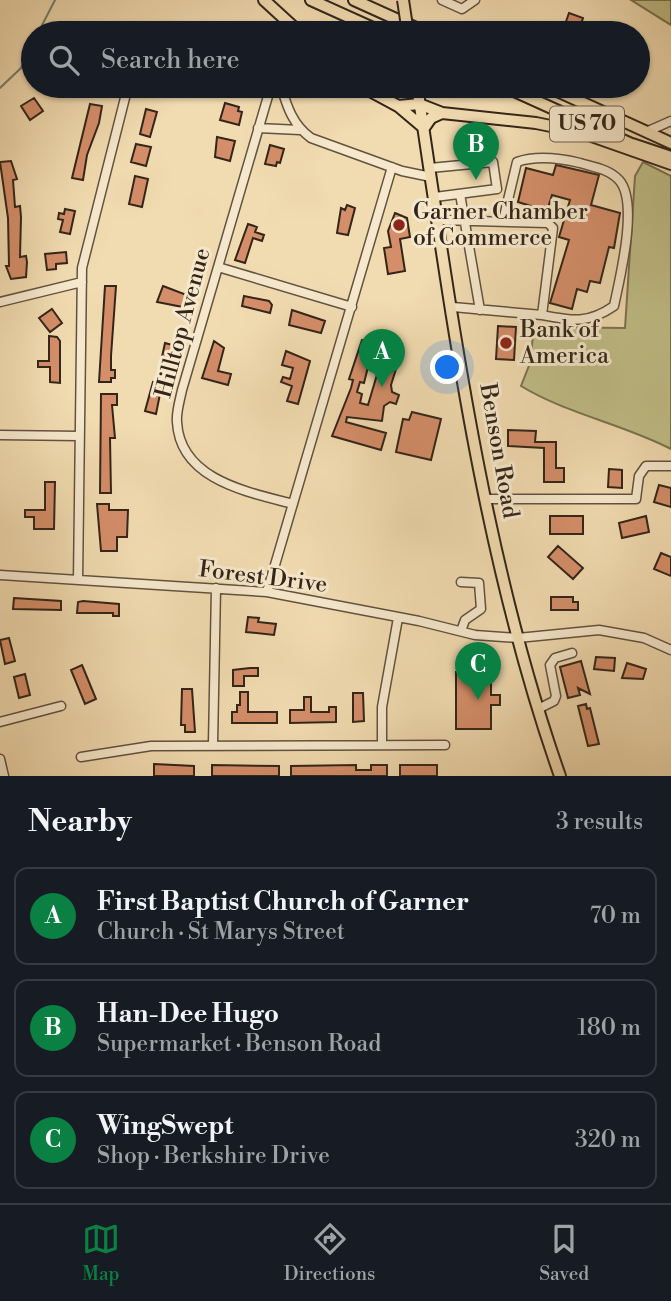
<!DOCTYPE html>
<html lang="en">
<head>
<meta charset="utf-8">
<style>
  :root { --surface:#171b24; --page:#20242c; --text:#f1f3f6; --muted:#9ea1a6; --line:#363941; --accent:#0b8043 }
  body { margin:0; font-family:"Libre Bodoni",serif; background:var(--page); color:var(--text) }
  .you { position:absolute; left:448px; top:368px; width:24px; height:24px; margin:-18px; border:5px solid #fff; border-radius:50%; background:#1a73e8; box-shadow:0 0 0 10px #1a73e833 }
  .badge { display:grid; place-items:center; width:46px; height:46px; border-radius:50%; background:var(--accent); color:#fff; font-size:23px; font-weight:700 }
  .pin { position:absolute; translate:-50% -58px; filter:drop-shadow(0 2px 4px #0008) }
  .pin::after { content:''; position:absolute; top:37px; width:24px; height:21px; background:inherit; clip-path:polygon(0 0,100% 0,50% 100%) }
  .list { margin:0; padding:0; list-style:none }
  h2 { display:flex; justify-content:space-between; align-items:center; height:91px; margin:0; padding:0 28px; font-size:30px }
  h2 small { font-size:23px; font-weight:400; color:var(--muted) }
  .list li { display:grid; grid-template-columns:46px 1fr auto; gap:21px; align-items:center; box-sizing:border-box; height:98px; margin:0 14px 14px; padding:0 14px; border:2px solid var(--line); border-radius:14px }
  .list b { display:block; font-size:26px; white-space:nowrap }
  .list p { margin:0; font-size:23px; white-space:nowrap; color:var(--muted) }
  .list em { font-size:23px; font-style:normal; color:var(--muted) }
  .icon { flex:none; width:38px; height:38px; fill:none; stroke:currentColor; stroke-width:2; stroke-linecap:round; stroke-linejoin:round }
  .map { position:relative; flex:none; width:671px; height:776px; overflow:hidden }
  .search { position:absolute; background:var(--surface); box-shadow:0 2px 5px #0004; left:21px; right:21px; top:21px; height:77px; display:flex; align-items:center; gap:18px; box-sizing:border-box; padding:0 24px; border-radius:38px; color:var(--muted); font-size:26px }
  .sheet { height:427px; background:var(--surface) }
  nav { display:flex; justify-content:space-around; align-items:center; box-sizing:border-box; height:98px; border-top:2px solid var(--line); background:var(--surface); font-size:19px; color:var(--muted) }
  nav a { display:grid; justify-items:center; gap:4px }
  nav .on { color:var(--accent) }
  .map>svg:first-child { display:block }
</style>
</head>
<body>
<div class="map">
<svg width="671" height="776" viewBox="0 0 671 776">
  <rect width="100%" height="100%" fill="#f1dbb0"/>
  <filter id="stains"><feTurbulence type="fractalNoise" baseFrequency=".00286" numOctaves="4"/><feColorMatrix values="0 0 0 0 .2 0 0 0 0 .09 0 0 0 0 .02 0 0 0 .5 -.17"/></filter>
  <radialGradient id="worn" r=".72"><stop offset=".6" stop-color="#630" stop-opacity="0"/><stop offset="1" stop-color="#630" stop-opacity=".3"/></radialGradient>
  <!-- green -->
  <path fill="#c0be87" stroke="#7a7250" stroke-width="2" d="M631 0H671V25Z
    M643 162 671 176V449C623 424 567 414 521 386L530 363 534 327 625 328 635 176Z"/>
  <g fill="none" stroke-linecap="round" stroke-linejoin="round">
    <!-- stream -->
    <path stroke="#717f70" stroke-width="2" d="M38 33 55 0
      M0 88 21 68 33 45"/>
  </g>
  <!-- building -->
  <path fill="#d48e69" stroke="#33251a" stroke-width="2" d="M569 13 583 18 578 33H562Z
    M34 98 43 111 30 120 21 106Z
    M225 103 239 107 238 111 242 112 239 125 220 120Z
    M90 104 102 106 99 123 87 155 83 180 72 178Z
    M146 109 157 112 150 137 140 134Z
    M217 137 235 141 230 161 215 157Z
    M136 144 151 147 146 166 131 162Z
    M270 145 284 149 280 163 277 162 276 166 265 164Z
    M11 161 17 179 13 180 15 207 20 206 21 217 20 257 26 256 27 262 26 277 11 279 6 266H9L8 218 0 162Z
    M556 165 599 175 591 205 620 213 614 248 609 247 600 283 590 281 587 292 577 289 572 309 550 303 569 240 559 237 570 200 552 195 547 211 518 202 526 168 553 175Z
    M135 176 148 179 142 207 129 204Z
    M347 205 355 208 348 235 337 233 341 208 345 210Z
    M65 209 75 211 70 234 60 232 63 220 58 219 59 213 64 214Z
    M395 213 407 218 410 237 400 239 405 271 388 274 384 248 391 247 388 231Z
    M248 224 257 227 255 232 264 235 262 241 253 238 245 263 235 260Z
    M66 252 67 263 56 264V269L47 270 45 254Z
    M105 286H116L111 356V370H115V378H111V382H99Z
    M163 286 192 297 188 308 157 302Z
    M244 296 269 301 272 305 270 313 242 306Z
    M52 309 62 323 50 332 39 318Z
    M292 310 325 321 321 333 289 325Z
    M498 326 516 327 514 360 496 359Z
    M49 336 57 337 60 341V383L50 382V367H38V361H49Z
    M362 340 374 343 364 383 360 382 357 392 362 394 360 403 368 405 384 351 400 356 391 385 392 392 399 395 396 404 390 402 384 406 382 421 347 417 346 422 386 433 381 450 332 436 351 388 353 380 349 379Z
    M214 341 224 348 218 371 231 374 228 385 202 378Z
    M165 343 176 346 171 368 160 366Z
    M286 351 310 361 298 404 287 401 292 386 281 382 283 377 290 379 293 368 282 365Z
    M153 382 162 384 156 414 145 411Z
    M101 394H117V405H112L115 438H110L111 493H100Z
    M412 412 441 419 431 460 396 452 403 419 409 420Z
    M508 430 536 431 535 442H556V468H564V482H544V448L508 446Z
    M609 469 622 470V488L608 487Z
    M45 482H55L54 529H34V517H25V510H45Z
    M659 485 671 488V507L654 502Z
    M97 504H109V510H128L127 537H117V551H101Z
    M550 516H583V534H550Z
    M646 516 649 532 622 538 619 523Z
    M558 546 583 568 573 579 548 557Z
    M661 553 671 557V576L654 569Z
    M551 597H573V602H578V610H551Z
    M14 598 61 601V610L13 609Z
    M83 601 119 604V616H113V613H77L78 602Z
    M248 617 259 618 258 622 276 624 274 635 246 632Z
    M9 638 15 661 5 664 0 640Z
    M596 657 615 658 614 671 594 669Z
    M581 661 590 694 578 688 580 695 568 698 560 667Z
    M627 663 646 669 643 679 622 678Z
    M82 665 96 699 85 704 71 670Z
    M250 668H258V676H244V686H233V670Z
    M456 672H491V695H500V705H491V729H456Z
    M25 674 30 695 19 698 14 677Z
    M182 689H192L195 732H185V725H181Z
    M240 692H248V712H277V723H232V712H237V705H240Z
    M353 693H363L364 721 353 722Z
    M304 697H311V712H329V707H336V722L290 723V710H304Z
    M586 704 587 709 590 708 599 744 588 746 578 706Z
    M154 764 194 766V776H154Z
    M212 765 279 766V776H212Z
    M356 765V770H371V765H387V776H291V766Z
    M400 765H437V776H400Z"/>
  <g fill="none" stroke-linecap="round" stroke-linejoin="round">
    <defs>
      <path id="minor" d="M442 0 462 9 475 0
        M271 86 182 390C180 400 176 412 177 422 180 480 248 492 293 504
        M281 86C287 107 293 125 311 138L402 171 431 177
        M258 128 300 130
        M646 132 671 121
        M430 168 493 162 497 189 435 197
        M460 194 480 310
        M438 220 548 223 553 228 542 315 453 307
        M503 221 517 162C537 155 559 158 580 163 593 167 609 169 619 180 639 202 620 277 614 306 588 324 573 321 542 315
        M218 267 352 307
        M0 302 82 282
        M0 435 79 436
        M486 499H636L639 476 646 466H671
        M0 575 267 592 419 621 475 635 518 638 599 630 644 638 671 650
        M78 580 82 268 128 86
        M267 592 392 167
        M461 631 465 620 481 609 479 583 461 582
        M538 709 554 701 556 696 550 665 555 658 572 653
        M0 722 61 706
        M213 744 216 588
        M382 744V707L398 618
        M81 757 151 746 445 745
        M0 759 4 776"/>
      <path id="major" d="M264 0 300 33
        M311 0 384 33
        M354 0 427 33
        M361 86 398 106 424 128
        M417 86C452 317 482 554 560 776
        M503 86 638 147
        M546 86 671 143
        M398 106 419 104 442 113
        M424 128 431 118 442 113 536 123 580 132 671 164
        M632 144 671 157"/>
    </defs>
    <!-- minor casing -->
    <use href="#minor" stroke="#625240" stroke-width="11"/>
    <!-- major casing -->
    <use href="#major" stroke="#33251a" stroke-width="14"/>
    <!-- minor -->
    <use href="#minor" stroke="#f6e8cc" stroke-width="8"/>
    <!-- major -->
    <use href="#major" stroke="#f1dbb0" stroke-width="10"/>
    <defs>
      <path id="major-bridge" d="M403 0 408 33"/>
    </defs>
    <!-- major-bridge casing -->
    <use href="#major-bridge" stroke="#33251a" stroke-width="14" stroke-linecap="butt"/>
    <!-- major-bridge -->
    <use href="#major-bridge" stroke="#f1dbb0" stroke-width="10"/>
  </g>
  <!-- markers -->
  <g fill="#8f2418" stroke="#f6e8cc" stroke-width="2.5">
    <circle cx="399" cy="225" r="7"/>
    <circle cx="506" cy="343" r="7"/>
  </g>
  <g text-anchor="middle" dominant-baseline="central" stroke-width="6" stroke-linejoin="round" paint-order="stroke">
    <!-- shield labels -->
    <rect fill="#f6e8cc" stroke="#6e604f" stroke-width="2" x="550" y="106.5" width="74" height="35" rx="5"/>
    <g font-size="21" font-weight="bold" fill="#33251a">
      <text x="587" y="124">US 70</text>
    </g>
    <!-- poi labels -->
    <g font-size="23" fill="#33251a" stroke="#f6e8cc" text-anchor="start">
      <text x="413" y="212">Garner Chamber<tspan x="413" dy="26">of Commerce</tspan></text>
      <text x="520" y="330">Bank of<tspan x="520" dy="26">America</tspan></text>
    </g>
    <!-- street labels -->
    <g font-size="23" fill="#33251a" stroke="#f6e8cc">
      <text transform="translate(183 323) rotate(-75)">Hilltop Avenue</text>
      <text transform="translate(499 451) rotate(80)">Benson Road</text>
      <text transform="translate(263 577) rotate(7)">Forest Drive</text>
    </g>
  </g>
  <rect width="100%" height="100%" filter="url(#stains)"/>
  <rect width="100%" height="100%" fill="url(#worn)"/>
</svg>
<div class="you"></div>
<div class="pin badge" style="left:382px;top:387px">A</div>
<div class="pin badge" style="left:476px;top:180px">B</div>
<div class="pin badge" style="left:478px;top:700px">C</div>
<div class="search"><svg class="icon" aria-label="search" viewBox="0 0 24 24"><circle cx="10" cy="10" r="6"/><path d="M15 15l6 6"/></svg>Search here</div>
</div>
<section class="sheet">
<h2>Nearby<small>3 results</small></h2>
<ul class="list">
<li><span class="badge">A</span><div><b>First Baptist Church of Garner</b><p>Church · St Marys Street</p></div><em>70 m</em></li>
<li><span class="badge">B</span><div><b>Han-Dee Hugo</b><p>Supermarket · Benson Road</p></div><em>180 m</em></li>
<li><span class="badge">C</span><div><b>WingSwept</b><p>Shop · Berkshire Drive</p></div><em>320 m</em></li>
</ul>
</section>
<nav>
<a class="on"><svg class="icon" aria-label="map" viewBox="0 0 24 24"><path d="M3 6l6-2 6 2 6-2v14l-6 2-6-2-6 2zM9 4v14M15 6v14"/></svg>Map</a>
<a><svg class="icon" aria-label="directions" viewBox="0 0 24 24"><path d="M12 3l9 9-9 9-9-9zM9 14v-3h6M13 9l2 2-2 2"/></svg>Directions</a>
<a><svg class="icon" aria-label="saved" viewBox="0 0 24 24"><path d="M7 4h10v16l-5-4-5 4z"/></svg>Saved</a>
</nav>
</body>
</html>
